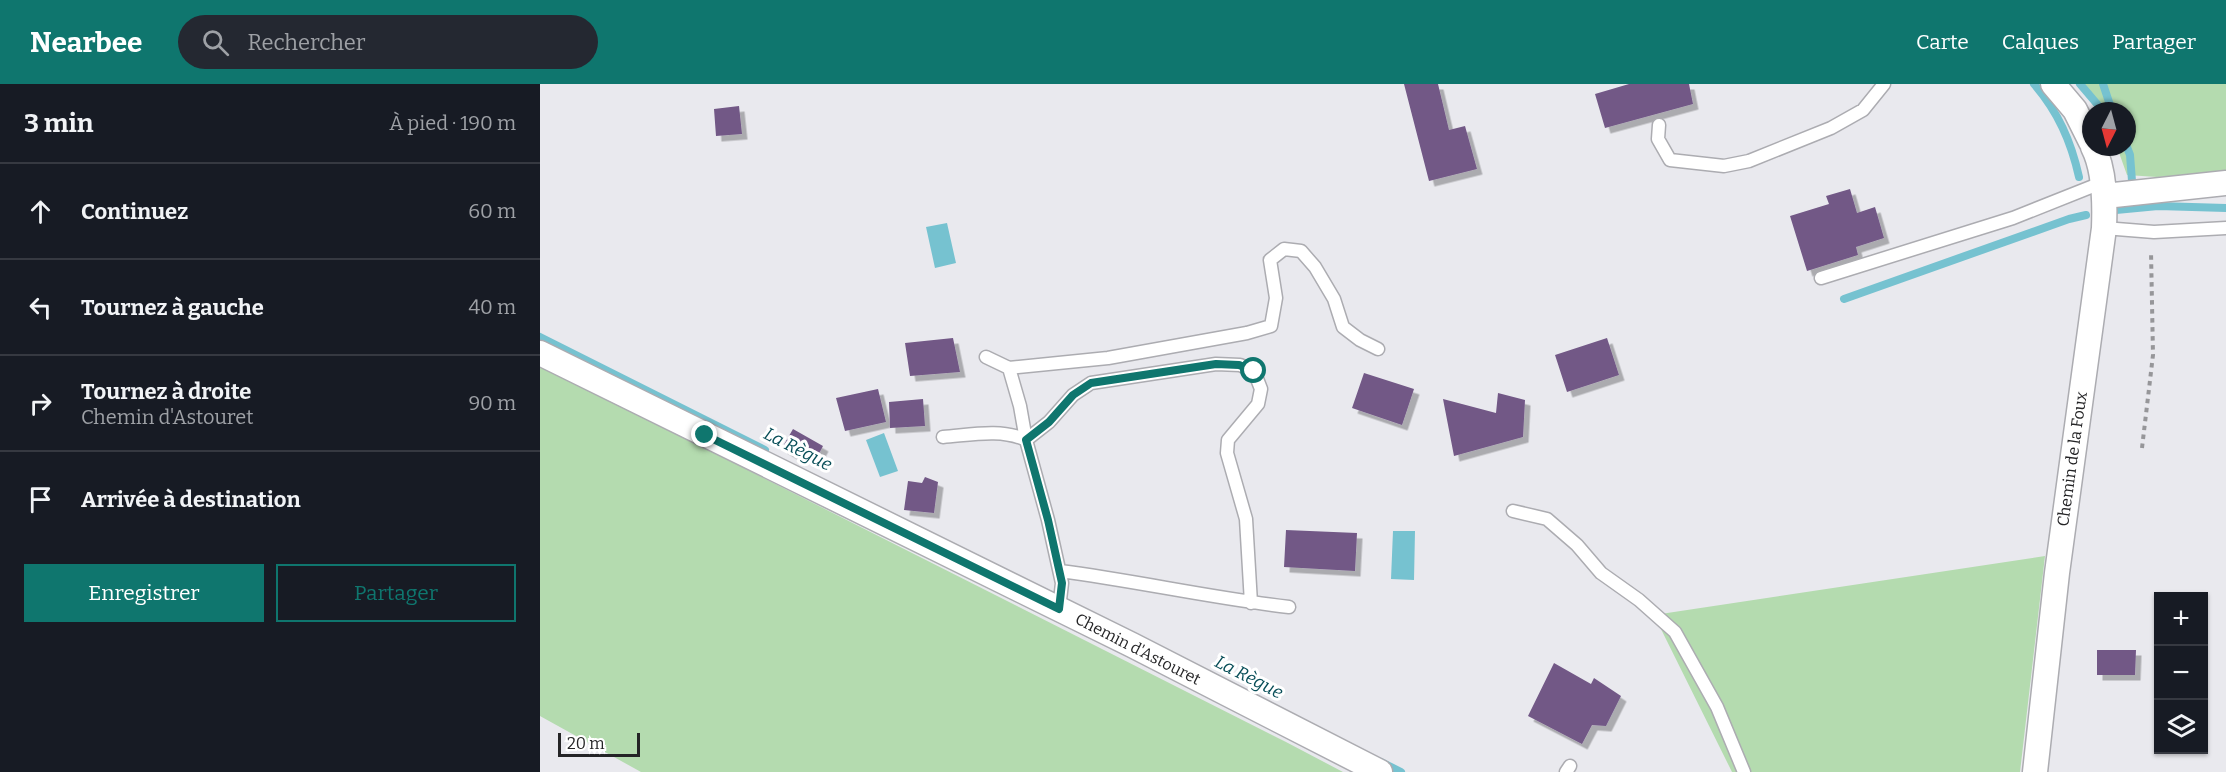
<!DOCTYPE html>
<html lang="fr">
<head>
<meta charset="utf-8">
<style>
  :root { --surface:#171b24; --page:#242831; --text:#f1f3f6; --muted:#9ea1a6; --line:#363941; --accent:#0f766e }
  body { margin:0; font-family:Bitter,serif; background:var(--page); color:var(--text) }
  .controls { position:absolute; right:18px; bottom:18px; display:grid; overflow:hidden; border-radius:0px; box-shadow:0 2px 4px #0004 }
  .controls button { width:54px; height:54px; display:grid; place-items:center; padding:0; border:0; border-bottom:2px solid var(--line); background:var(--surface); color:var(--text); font:30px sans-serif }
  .compass { position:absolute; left:1542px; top:18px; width:54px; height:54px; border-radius:50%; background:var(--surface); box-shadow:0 2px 4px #0004; rotate:186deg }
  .scale { position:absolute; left:18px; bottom:15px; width:82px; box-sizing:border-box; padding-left:6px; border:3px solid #242426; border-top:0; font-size:16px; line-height:21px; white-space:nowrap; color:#242426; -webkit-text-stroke:4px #fff; paint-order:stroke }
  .stop { position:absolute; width:18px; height:18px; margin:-14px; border:4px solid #0f766e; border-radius:50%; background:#fff }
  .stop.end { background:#0f766e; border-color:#fff; box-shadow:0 2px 6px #0008 }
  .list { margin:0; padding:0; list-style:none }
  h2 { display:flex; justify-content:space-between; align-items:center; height:78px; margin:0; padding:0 24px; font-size:26px }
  h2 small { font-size:20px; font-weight:400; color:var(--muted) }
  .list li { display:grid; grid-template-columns:39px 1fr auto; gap:18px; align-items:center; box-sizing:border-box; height:96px; padding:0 24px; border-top:2px solid var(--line) }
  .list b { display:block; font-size:22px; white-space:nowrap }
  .list p { margin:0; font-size:20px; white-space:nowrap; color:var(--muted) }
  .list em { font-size:20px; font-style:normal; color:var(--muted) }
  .actions { display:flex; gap:12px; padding:18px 24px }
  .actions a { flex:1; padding:14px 0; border:2px solid var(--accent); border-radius:0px; text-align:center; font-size:21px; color:var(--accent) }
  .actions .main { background:var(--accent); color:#fff }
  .icon { flex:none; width:33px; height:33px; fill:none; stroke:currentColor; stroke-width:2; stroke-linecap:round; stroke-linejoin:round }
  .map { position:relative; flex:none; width:1686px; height:688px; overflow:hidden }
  header { display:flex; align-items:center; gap:36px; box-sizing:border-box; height:84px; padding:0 30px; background:var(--accent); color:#fff }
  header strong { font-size:28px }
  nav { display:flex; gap:33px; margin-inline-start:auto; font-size:21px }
  .search { width:420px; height:54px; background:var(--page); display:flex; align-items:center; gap:15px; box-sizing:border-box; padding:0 21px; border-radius:33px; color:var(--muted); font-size:22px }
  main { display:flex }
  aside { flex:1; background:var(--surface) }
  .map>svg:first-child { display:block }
</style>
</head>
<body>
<header>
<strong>Nearbee</strong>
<div class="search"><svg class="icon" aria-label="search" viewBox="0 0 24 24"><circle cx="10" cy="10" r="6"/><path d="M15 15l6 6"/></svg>Rechercher</div>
<nav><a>Carte</a><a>Calques</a><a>Partager</a></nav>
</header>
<main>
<aside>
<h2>3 min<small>À pied · 190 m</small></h2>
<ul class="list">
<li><svg class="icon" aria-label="ahead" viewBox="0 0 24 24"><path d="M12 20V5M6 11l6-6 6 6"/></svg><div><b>Continuez</b></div><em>60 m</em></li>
<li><svg class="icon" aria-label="left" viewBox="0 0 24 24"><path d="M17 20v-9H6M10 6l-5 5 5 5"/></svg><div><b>Tournez à gauche</b></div><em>40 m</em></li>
<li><svg class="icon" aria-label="right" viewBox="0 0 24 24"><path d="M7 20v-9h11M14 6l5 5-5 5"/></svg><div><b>Tournez à droite</b><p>Chemin d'Astouret</p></div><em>90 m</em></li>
<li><svg class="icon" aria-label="arrive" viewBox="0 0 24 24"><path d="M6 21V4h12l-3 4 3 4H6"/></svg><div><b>Arrivée à destination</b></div></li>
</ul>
<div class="actions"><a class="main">Enregistrer</a><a>Partager</a></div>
</aside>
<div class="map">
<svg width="1686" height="688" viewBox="0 0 1686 688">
  <defs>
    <filter id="shadow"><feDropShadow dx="5.5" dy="5.5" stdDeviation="0" flood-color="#0004"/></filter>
  </defs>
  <rect width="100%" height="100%" fill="#e9e9ee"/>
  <!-- green -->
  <path fill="#b4dbaf" d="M1537 0H1686V89L1617 93 1587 91 1577 63H1587V27H1558Z
    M0 281 746 658 803 688H101L0 632Z
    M1505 472 1480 688H1192L1114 531Z"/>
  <!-- water -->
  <path fill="#76c2d0" d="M407 139 416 179 395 184 386 143Z
    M344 349 358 387 340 393 326 356Z
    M853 447H875L874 496 851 495Z"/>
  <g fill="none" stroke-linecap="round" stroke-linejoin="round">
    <!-- stream -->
    <path stroke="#76c2d0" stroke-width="8" d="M1494 0C1518 28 1531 57 1539 93
      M1540 0 1563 27
      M1563 0 1572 27
      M1587 63 1590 71 1592 97
      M1576 126 1618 122 1686 124
      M1304 215 1529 135 1546 131
      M0 253 225 366
      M841 678 861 688"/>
  </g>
  <!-- building -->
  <path fill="#725886" filter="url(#shadow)" d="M864 0H898L909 46 925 42 937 85 889 97Z
    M1089 0H1149L1153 20 1065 44 1055 10Z
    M199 22 202 50 176 52 174 25Z
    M1310 105 1317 129 1335 123 1344 154 1316 163 1318 171 1267 187 1250 132 1289 120 1286 112Z
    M413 254 420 288 370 292 365 259Z
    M1067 254 1079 291 1027 308 1015 271Z
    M824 289 874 305 862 341 812 324Z
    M338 305 346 338 305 347 296 314Z
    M958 309 985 316 983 353 914 372 903 315 956 329Z
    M383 315 385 342 350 344 349 318Z
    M253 345 283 362 274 379 258 370 255 372 242 364Z
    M385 393 398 398 394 429 364 426 368 397 382 399Z
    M746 446 817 449 815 487 744 483Z
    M1557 566H1596L1595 591H1557Z
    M1014 579 1051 600 1054 594 1081 612 1066 642 1052 641 1042 660 988 632Z"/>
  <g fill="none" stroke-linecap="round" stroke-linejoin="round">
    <defs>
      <path id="lane" d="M1119 41 1118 55 1130 76 1184 82 1209 77 1291 44 1323 26 1344 0
        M1564 144 1614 148 1686 144
        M1281 194 1473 134 1561 99
        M446 273 469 284 480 322 486 356 509 338 533 311 551 299 676 280 700 281 714 287 721 305 718 320 688 356 687 369 706 435 711 519
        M469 284 568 274 707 249 731 242 736 214 730 176 744 165 761 167 775 183 794 215 803 243 820 256 838 265
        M403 353C430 351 461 344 486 356L508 436 522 499 519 525
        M973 427 1007 435 1037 461 1061 489 1099 516 1135 548 1177 623 1204 688
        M520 487C597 497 672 514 749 523
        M1026 688 1030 682"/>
      <path id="street" d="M1513 0 1535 26 1551 58
        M1565 112 1686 99
        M0 269 592 561 840 688
        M1495 688 1517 489 1564 144C1565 119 1565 86 1553 63"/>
    </defs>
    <!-- lane casing -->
    <use href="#lane" stroke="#acacb1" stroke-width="15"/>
    <!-- street casing -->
    <use href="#street" stroke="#acacb1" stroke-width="27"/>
    <!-- path -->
    <path stroke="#969699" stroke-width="4" stroke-dasharray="4.5 4.5" stroke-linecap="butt" d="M1602 364 1613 271 1611 167"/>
    <!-- lane -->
    <use href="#lane" stroke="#fff" stroke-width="12"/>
    <!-- street -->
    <use href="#street" stroke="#fff" stroke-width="24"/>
  </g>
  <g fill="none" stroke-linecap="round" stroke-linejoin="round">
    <!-- route -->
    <path stroke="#0f766e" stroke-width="8" d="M165 351 519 525 522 499 508 436 486 356 509 338 533 311 551 299 676 280 699 281 714 287"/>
  </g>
  <g text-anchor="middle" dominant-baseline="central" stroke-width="6" stroke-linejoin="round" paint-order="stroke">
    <!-- street labels -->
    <g font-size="16" fill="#242426" stroke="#fff">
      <text transform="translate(1532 375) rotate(-82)">Chemin de la Foux</text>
      <text transform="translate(598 565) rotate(27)">Chemin d'Astouret</text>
    </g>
    <!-- water labels -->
    <g font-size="18" font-style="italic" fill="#084e58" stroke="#fff">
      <text transform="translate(258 365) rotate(27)">La Règue</text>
      <text transform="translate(709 593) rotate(27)">La Règue</text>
    </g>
  </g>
</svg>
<div class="controls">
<button>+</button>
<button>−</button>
<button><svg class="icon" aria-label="layers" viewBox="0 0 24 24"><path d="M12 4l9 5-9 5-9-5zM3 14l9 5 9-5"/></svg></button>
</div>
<svg class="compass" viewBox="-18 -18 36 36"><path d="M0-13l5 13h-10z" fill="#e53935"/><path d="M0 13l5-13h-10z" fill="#9ea1a6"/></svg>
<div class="scale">20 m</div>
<div class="stop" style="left:714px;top:287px"></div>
<div class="stop end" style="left:165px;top:351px"></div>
</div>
</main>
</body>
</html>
